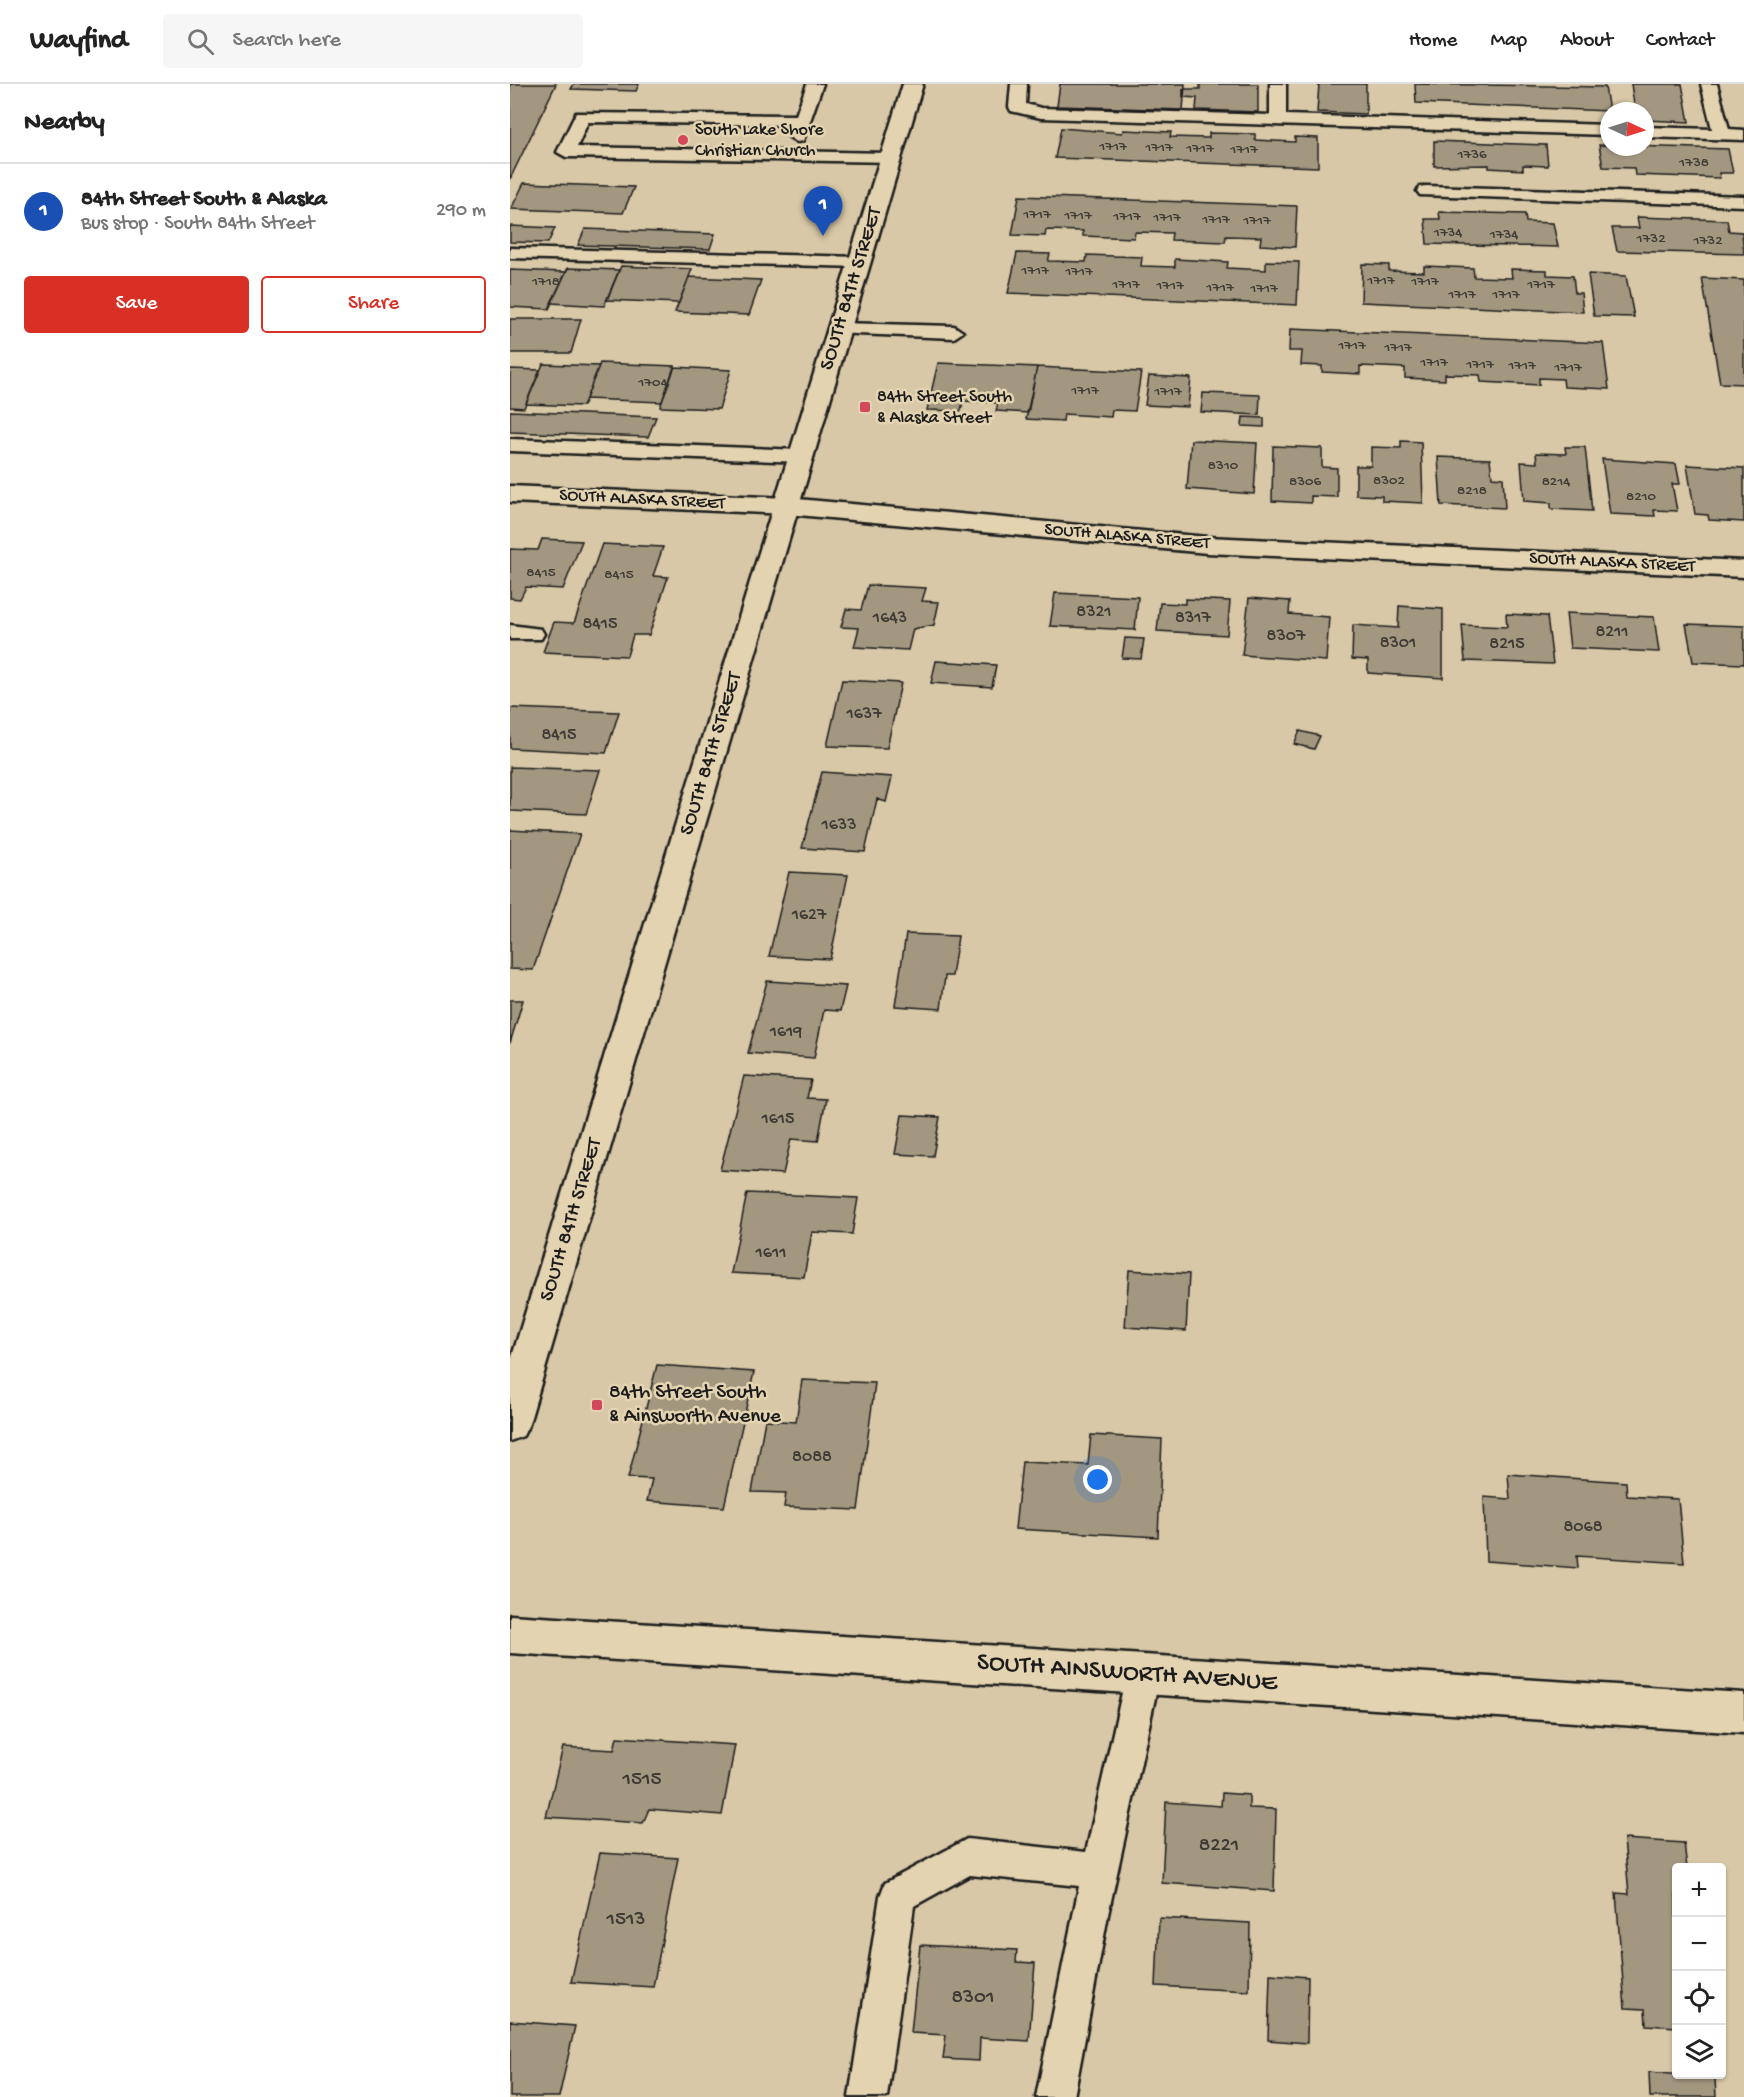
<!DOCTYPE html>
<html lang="en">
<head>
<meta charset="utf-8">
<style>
  :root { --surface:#fff; --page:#f6f6f6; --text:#222; --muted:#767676; --line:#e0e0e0; --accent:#d93025 }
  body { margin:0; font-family:"Gochi Hand",sans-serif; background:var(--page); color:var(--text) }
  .controls { position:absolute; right:18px; bottom:18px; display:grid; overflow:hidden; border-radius:6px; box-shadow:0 2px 4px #0004 }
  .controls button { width:54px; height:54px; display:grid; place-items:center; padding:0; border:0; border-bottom:2px solid var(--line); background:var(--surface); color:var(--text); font:30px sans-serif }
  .compass { position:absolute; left:1090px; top:18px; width:54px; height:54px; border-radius:50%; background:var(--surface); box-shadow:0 2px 4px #0004; rotate:94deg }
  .you { position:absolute; left:588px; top:1396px; width:21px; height:21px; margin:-15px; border:4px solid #fff; border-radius:50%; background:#1a73e8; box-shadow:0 0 0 9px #1a73e833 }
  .badge { display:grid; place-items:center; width:39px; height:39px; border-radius:50%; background:var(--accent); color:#fff; font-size:20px; font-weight:700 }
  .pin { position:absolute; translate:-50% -50px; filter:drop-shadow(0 2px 3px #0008) }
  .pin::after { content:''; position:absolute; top:32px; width:21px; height:18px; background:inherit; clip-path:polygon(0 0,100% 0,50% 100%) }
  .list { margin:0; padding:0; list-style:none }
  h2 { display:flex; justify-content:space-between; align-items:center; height:78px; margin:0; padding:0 24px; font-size:26px }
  h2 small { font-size:20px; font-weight:400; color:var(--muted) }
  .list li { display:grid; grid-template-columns:39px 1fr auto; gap:18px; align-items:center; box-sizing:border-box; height:96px; padding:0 24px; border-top:2px solid var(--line) }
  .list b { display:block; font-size:22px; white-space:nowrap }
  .list p { margin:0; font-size:20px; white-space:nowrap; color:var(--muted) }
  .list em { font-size:20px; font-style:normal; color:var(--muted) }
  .actions { display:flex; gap:12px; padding:18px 24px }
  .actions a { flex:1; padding:14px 0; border:2px solid var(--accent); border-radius:6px; text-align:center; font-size:21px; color:var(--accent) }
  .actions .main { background:var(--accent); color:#fff }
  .icon { flex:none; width:33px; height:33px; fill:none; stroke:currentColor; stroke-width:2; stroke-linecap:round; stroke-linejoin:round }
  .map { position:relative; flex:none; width:1234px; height:2013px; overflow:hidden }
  header { display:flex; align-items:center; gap:36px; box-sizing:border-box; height:84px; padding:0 30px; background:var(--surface); border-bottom:2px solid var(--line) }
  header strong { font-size:28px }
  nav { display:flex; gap:33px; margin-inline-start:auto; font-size:21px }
  .search { width:420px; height:54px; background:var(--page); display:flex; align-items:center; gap:15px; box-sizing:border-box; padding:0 21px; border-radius:6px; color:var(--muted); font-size:22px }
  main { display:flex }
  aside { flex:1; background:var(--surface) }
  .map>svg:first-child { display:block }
</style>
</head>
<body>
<header>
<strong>Wayfind</strong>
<div class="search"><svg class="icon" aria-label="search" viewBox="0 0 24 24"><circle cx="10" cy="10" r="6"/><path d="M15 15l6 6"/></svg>Search here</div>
<nav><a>Home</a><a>Map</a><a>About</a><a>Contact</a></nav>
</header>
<main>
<aside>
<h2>Nearby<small></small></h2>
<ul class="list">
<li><span class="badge" style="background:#1a4fb4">1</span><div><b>84th Street South &amp; Alaska</b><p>Bus stop · South 84th Street</p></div><em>290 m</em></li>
</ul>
<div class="actions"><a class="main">Save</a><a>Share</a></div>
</aside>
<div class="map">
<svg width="1234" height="2013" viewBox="0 0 1234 2013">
  <rect width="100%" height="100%" fill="#d8c8a7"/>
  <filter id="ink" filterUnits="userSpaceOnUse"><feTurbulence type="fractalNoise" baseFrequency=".0167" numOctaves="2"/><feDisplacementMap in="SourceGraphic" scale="12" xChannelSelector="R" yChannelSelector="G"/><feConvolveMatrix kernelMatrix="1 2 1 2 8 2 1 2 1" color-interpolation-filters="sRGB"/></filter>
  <g filter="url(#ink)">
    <!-- building -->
    <path fill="#a39780" stroke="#1c1c1c" stroke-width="1.5" d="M0 0H46L0 95Z
      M64 0H129L126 7 61 5Z
      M550 0H675L673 26 547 22Z
      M690 0H748V28L686 26 687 14 673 13V5H690Z
      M809 0H856V30L807 28Z
      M905 0 1095 3 1099 27 906 19Z
      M1121 0H1172L1179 38 1135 36V27H1125Z
      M551 44 612 49 613 46 661 48 660 53 699 54V49L745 50V56L785 58V53L808 54V83L545 74Z
      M924 57 1036 61 1038 82 1013 81V86L979 84V81L924 82Z
      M1089 61 1218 65 1223 89H1209L1210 94 1125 91 1124 84 1093 83Z
      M14 99 124 103 113 129 1 125Z
      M509 112 787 122 785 163 750 161 751 153 716 152 715 158 661 156 662 149 625 148 624 154 573 152V147L536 146 535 152 502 151Z
      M929 128 1015 130 1016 138 1043 139 1048 163 917 160 915 135H930Z
      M1127 133 1217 136 1219 147 1232 148 1234 170 1107 167 1102 144H1129Z
      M0 142 45 144 38 159 0 158Z
      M75 145 205 150 200 165 68 161Z
      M507 169 540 170 538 177 576 178 577 171 632 173 631 182 665 183V175L718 178 717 184 756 186V177L789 178 787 221 498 209Z
      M852 180 879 181V187L914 188V182L963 184 964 193 1002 194 1001 185 1037 186V191L1063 192 1065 209H1071L1073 228 851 218Z
      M111 182 182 185 169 219 97 216Z
      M58 184 109 186 94 222 41 219Z
      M0 186 56 188 39 225 0 223Z
      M1078 190 1116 192 1124 233 1084 232Z
      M179 193 251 196 239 231 165 228Z
      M1192 194 1234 196V300L1210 299Z
      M0 235H71L61 269H0Z
      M780 245 1093 259 1099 305 1054 303 1053 295 1029 294V301L971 298 970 291 935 290V296L895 294V284L850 282V290L812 288V282L791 281 792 267H779Z
      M90 279 165 282 152 318 76 315Z
      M428 279 527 283 518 329 486 327 488 319 453 317 451 327 417 326Z
      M33 280 89 282 73 322 16 320Z
      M164 283 221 286 209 325 150 323Z
      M527 283 631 288 625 327 602 326 601 333 554 330 553 337 516 335Z
      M0 285 30 286 14 324 0 323Z
      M639 292 681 294 678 323 635 321Z
      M693 309 750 311 749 331 691 328Z
      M0 327 146 333 138 353 0 348Z
      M733 333 754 334V343L732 342Z
      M681 356 747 359 744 410 677 405Z
      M891 357 911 358 913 419 872 417V412L846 411V382H861V363L891 364Z
      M763 362 812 364V383L827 384V413L801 412V419L762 417Z
      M1055 363H1075L1082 427 1041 425V419L1014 417 1011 378 1027 379 1026 369 1056 370Z
      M928 373 980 375 982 393 993 394 995 424 931 421Z
      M1092 375 1166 380 1170 400H1162L1167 427 1144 426 1145 432 1100 430Z
      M1177 381 1234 384V438L1199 436 1198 431 1185 430Z
      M32 455 72 457 53 505 16 503 10 515 0 514V465L28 466Z
      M92 460 153 463 143 492 158 493 139 551H123L117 572 33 568 44 538 64 539Z
      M358 501 416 504 412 517 429 518 424 541 403 545 398 566 344 563 349 544 331 543 336 525 351 526Z
      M545 509 628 513 625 546 540 542Z
      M739 514 780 517 779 530 819 533 816 577 732 571Z
      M675 515 720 517 717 551 647 547 650 519 675 520Z
      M889 522 933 525V594L858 589V576L842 575 843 541 888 544Z
      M1056 529 1144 533 1149 568 1060 564Z
      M996 530 1037 532 1043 580 955 577 952 541 997 543Z
      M1176 540 1234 542V580L1183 578Z
      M615 554 634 555 631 575 612 574Z
      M426 577 486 581 482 603 421 599Z
      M332 596 391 599 377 664 317 662Z
      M0 624 109 628 96 669 0 664Z
      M790 647 810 652 804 665 784 660Z
      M0 683 90 686 76 730 0 727Z
      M312 688 382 693 376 718 367 715 355 768 292 764Z
      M0 746 70 750 23 886 0 885Z
      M279 788 338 791 320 875 259 872Z
      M396 850 448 852 442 892H435L431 925 385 922Z
      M257 897 336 902 330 927 314 926 304 974 238 969Z
      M0 916H13L0 959Z
      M234 992 301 996 297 1014 316 1015 308 1057 281 1055 273 1090 210 1086Z
      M392 1031 430 1033 423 1072 385 1070Z
      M237 1109 348 1114 342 1150 302 1148 294 1193 221 1189Z
      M619 1186 679 1190 676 1247 615 1243Z
      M147 1281 244 1288 214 1423 137 1417 142 1395 118 1394Z
      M292 1296 365 1299 348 1426 274 1423 276 1409 242 1408 255 1336 286 1338Z
      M581 1351 652 1355 648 1453 505 1445 512 1378 578 1381Z
      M998 1390 1116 1398 1117 1412 1168 1415 1174 1479 1067 1472 1068 1484 976 1477 974 1413 1000 1415Z
      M107 1653 225 1661 212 1731 139 1725 133 1739 36 1733 53 1663 104 1666Z
      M712 1709 739 1711V1724L766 1725 764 1807 652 1799 656 1718 711 1722Z
      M1114 1755 1174 1759 1177 1784H1166V1943L1136 1941 1135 1925 1115 1924 1106 1809 1119 1810Z
      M90 1769 168 1774 143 1903 61 1898Z
      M649 1834 740 1839 739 1907 646 1902Z
      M410 1861 507 1866 506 1878 525 1879 519 1957 470 1954 469 1977 433 1975 436 1951 401 1949Z
      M760 1890 798 1893 797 1959 758 1956Z
      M0 1937 65 1942 49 2013H0Z
      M1139 1988 1205 1994 1206 2013H1140Z"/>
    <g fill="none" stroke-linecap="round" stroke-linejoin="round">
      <defs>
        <path id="lane" d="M297 0H313L293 57 287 58 279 53 283 41 78 38 67 63 380 69 386 70 389 74 386 78 56 73 47 68 66 29 286 31Z
          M501 0H517L516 20 531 24 760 31V0H776V31L1099 41V51L531 34 501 27 499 23Z
          M1191 0H1207L1219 45 1234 46V56L1135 53V43L1202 45Z
          M916 102 1234 112V122L910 111 907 107 910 103Z
          M0 164 350 173 359 178 350 183 0 174Z
          M329 239 444 242 453 248 444 254 322 249 320 245 322 241Z
          M0 355 292 366 299 368 302 372 299 376 292 378 0 367Z
          M0 541 31 545 34 550 31 555H0Z
          M633 1575 645 1579 650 1591 598 1831 564 2013H526L569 1802 460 1791 404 1822 377 2013H339L370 1812 375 1799 457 1755 576 1768 616 1591 621 1579Z"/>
        <path id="street" d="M0 402 277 414 697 453 1234 477V493L697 469 277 430 0 418Z
          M0 1531 1234 1609V1649L0 1569Z"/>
        <path id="secondary" d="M393 0H413L19 1340 13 1352 0 1357V1279Z"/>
      </defs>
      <!-- lane casing -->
      <use href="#lane" stroke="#1c1c1c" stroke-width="5"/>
      <!-- street casing -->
      <use href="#street" stroke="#1c1c1c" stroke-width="5"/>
      <!-- secondary casing -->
      <use href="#secondary" stroke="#1c1c1c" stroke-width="5"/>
      <!-- lane -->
      <use href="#lane" fill="#e4d3b0" fill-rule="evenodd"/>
      <!-- street -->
      <use href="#street" fill="#e4d3b0" fill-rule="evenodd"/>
      <!-- secondary -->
      <use href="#secondary" fill="#e4d3b0" fill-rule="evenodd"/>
    </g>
  </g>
  <!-- markers -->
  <g fill="#d1495b" stroke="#e4d3b0" stroke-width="2">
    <circle cx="173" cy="56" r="6"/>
    <rect x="349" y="317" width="12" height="12" rx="3"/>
    <rect x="81" y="1315" width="12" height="12" rx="3"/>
  </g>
  <g text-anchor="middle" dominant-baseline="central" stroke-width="5" stroke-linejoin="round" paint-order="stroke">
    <!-- far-number labels -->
    <g font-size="15" fill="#3e3b35">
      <text x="603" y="63">1717</text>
      <text x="649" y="64">1717</text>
      <text x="690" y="65">1717</text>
      <text x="734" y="66">1717</text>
      <text x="962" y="71">1736</text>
      <text x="1184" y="79">1738</text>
      <text x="527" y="131">1717</text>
      <text x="568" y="132">1717</text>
      <text x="617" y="133">1717</text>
      <text x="657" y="134">1717</text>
      <text x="706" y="136">1717</text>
      <text x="747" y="137">1717</text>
      <text x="938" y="149">1734</text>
      <text x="994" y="151">1734</text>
      <text x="1141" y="155">1732</text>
      <text x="1198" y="157">1732</text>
      <text x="525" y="187">1717</text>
      <text x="569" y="188">1717</text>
      <text x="871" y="197">1717</text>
      <text x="36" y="198">1718</text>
      <text x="915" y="198">1717</text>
      <text x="616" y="201">1717</text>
      <text x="1031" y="201">1717</text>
      <text x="660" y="202">1717</text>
      <text x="710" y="204">1717</text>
      <text x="754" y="205">1717</text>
      <text x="952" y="211">1717</text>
      <text x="996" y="211">1717</text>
      <text x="842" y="262">1717</text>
      <text x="888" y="264">1717</text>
      <text x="924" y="279">1717</text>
      <text x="970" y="281">1717</text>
      <text x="1012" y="282">1717</text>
      <text x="1058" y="284">1717</text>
      <text x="143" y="299">1704</text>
      <text x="575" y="307">1717</text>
      <text x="658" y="308">1717</text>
      <text x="713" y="382">8310</text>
      <text x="879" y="397">8302</text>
      <text x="795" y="398">8306</text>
      <text x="1046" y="398">8214</text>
      <text x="962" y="407">8218</text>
      <text x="1131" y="413">8210</text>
      <text x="31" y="489">8415</text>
      <text x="109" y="491">8415</text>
    </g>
    <!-- far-poi labels -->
    <g font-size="18" fill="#1c1c1c" stroke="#e4d3b0" text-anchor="start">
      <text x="185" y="46">South Lake Shore<tspan x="185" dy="21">Christian Church</tspan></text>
      <text x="367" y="313">84th Street South<tspan x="367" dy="21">&amp; Alaska Street</tspan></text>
    </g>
    <!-- far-street labels -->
    <g font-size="18" fill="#1c1c1c" stroke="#e4d3b0">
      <text transform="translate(132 416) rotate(3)">SOUTH ALASKA STREET</text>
      <text transform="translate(617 453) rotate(5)">SOUTH ALASKA STREET</text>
      <text transform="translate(1102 479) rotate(3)">SOUTH ALASKA STREET</text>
    </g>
    <!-- number labels -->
    <g font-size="18" fill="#3e3b35">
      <text x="584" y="528">8321</text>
      <text x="380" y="534">1643</text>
      <text x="683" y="534">8317</text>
      <text x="90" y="540">8415</text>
      <text x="1102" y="548">8211</text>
      <text x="776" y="552">8307</text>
      <text x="888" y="559">8301</text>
      <text x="997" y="560">8215</text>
      <text x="354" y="630">1637</text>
      <text x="49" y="651">8415</text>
      <text x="329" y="741">1633</text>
      <text x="299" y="831">1627</text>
      <text x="276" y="948">1619</text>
      <text x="268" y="1035">1615</text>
      <text x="261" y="1169">1611</text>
      <text x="302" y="1373">8088</text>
      <text x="1073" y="1443">8068</text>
    </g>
    <!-- street labels -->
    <g font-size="21" fill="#1c1c1c" stroke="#e4d3b0">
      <text transform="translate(342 205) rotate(-73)">SOUTH 84TH STREET</text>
      <text transform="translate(202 670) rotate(-73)">SOUTH 84TH STREET</text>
      <text transform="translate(62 1136) rotate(-73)">SOUTH 84TH STREET</text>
    </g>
    <!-- poi labels -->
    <g font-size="21" fill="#1c1c1c" stroke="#e4d3b0" text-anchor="start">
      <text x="99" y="1309">84th Street South<tspan x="99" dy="24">&amp; Ainsworth Avenue</tspan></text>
    </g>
    <!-- near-number labels -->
    <g font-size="21" fill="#3e3b35">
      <text x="132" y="1696">1515</text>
      <text x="709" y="1762">8221</text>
      <text x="116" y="1836">1513</text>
      <text x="463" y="1914">8301</text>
    </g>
    <!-- near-street labels -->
    <g font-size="26" fill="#1c1c1c" stroke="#e4d3b0">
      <text transform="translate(617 1590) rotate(4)">SOUTH AINSWORTH AVENUE</text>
    </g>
  </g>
</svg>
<div class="controls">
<button>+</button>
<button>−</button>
<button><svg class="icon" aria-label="locate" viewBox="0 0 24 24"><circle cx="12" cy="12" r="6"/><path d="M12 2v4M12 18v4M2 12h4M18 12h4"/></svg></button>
<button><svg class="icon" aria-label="layers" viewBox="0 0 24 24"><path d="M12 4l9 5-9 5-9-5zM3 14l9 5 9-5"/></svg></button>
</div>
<svg class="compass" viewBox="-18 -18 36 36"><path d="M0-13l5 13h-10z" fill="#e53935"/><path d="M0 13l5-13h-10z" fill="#767676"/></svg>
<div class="you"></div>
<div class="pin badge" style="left:313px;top:152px;background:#1a4fb4">1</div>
</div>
</main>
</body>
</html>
